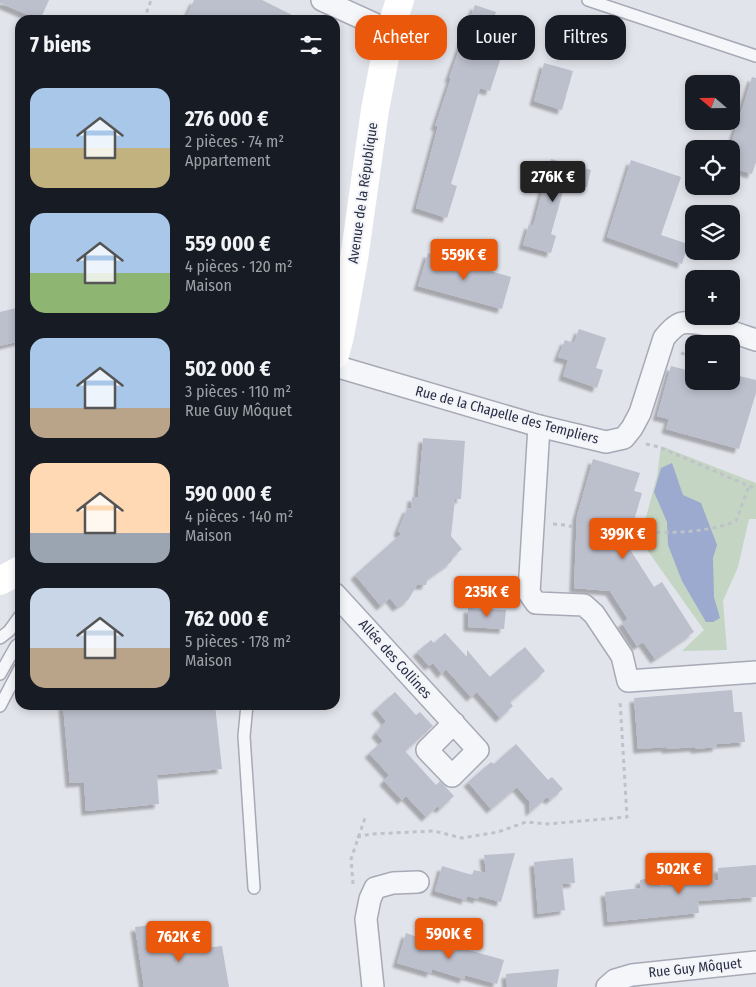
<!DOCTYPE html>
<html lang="fr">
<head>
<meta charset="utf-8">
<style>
  :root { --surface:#171b24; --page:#242831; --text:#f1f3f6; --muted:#9ea1a6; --accent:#ea580c }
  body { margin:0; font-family:"Fira Sans Condensed",sans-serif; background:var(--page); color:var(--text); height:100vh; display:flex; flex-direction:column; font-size:19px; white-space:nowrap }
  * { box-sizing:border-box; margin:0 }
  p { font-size:16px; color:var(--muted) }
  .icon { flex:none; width:28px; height:28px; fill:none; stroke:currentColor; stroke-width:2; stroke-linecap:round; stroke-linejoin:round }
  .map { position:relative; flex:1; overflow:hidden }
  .side { position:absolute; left:15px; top:15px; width:325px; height:695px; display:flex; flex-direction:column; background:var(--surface); border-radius:15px; box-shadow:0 2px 8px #0003 }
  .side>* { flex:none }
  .banner { position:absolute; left:355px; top:15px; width:325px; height:45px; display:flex; gap:10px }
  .needle { width:32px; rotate:290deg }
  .fabs { position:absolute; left:685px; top:75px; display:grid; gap:10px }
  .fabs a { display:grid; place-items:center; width:55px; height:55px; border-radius:10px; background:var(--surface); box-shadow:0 2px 8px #0003; font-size:25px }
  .price { position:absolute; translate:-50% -42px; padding:0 11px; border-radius:5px; background:var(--accent); color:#fff; font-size:16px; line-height:32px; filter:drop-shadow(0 1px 2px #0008) }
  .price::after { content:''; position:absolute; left:50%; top:30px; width:15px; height:11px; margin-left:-8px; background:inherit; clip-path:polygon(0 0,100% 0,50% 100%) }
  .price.on { background:#222; color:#fff }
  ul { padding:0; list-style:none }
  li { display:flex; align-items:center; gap:15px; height:125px; padding:0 15px }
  li span { display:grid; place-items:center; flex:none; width:140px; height:100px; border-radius:15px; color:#555 }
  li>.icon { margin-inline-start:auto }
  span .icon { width:60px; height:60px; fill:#fffc; stroke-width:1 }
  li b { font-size:21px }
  h2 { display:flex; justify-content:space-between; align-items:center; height:60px; padding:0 15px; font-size:21px }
  .chip { padding:0 18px; border-radius:15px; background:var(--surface); box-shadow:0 2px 8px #0003; font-size:18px; line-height:45px }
  .chip.on { background:var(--accent); color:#fff }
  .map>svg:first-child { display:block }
  .green { fill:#c4d6c3 }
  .water { fill:#9baace }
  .building { fill:#bcbfcc; filter:url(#shadow) }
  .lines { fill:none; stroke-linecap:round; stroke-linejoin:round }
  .lane-casing { stroke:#a7aab6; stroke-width:14 }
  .street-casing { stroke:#a7aab6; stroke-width:24 }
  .path { stroke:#c0c2ca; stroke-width:3; stroke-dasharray:4 4; stroke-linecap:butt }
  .lane { stroke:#f5f6f9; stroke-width:11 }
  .street { stroke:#f5f6f9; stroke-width:21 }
  .secondary { stroke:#fff; stroke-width:28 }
  .labels { text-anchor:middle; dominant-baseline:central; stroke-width:4; stroke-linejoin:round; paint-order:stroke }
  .street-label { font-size:14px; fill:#292e45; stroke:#f2f4f8 }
</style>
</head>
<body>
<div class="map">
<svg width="756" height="987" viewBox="0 0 756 987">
  <defs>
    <filter id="shadow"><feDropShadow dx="-4.5" dy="4.5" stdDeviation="1" flood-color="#0004"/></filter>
  </defs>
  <rect width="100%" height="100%" fill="#e2e4eb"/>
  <polygon class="green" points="661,446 756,483 756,519 749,519 738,567 723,601 727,650 682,651 704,630 640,540 657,476"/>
  <polygon class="water" points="672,463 683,495 701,503 717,545 713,558 714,597 720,618 713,622 706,622 682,581 668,545 667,522 654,492 661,468"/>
  <g class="building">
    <polygon points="0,0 49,0 40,20 0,3"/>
    <polygon points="194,0 262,0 302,20 185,20"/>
    <polygon points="475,5 496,12 489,33 507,39 490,91 480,88 451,184 457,186 447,218 416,208 438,126 435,126 451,78 449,78"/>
    <polygon points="544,63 573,71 562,110 534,101"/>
    <polygon points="752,77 756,78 756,162 752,174 731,167 731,144"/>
    <polygon points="551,159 591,170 587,187 566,181 551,234 556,236 551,253 523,245 529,224 533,226"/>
    <polygon points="631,160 681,177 661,235 688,244 682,264 607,237"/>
    <polygon points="428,253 511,277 502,309 418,286"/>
    <polygon points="20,307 20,341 0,346 0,312"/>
    <polygon points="579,329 606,338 596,368 603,370 597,388 563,376 568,360 558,357 565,340 574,343"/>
    <polygon points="671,366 694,372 694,381 731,381 731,374 756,380 756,393 739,449 666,429 669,419 657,416"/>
    <polygon points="423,438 465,441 461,499 455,499 451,536 462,549 454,556 451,562 428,578 426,585 417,585 408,600 397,607 390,598 381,606 355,575 401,534 398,531 407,509 411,508 412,497 418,497"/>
    <polygon points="593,459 640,473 634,491 642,493 631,531 631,551 654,587 662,582 694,632 655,659 643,642 637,646 622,623 628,619 610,591 574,588 577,516"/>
    <polygon points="468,608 506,610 504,629 468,627"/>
    <polygon points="445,633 467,657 467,650 490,677 525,647 545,671 510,702 513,706 500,718 477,692 471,697 446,669 442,674 433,663 429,666 417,652 431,640 434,643"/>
    <polygon points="732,690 734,712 742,712 745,742 717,744 717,747 695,749 695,747 666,749 666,747 638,749 634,698"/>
    <polygon points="395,692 416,715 420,712 433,726 405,751 436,785 440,781 454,796 440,809 438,806 426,817 406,796 402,800 384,781 389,775 369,753 383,741 376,733 386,721 376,709"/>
    <polygon points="63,705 215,705 222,769 157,775 159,804 86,811 84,782 70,783"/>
    <polygon points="516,744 548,780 552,777 563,789 550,800 547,797 530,812 529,801 517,787 491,809 468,782 491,762 494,764"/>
    <polygon points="515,853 501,902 479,896 478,899 467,896 466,900 435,891 442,866 472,875 474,870 486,873 484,855"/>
    <polygon points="573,858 575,883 562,884 565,910 538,914 534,862"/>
    <polygon points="756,865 756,897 698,901 699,913 608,922 605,892 640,888 640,880 650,878 660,878 660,886 719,880 718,868"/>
    <polygon points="159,924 164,953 222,946 229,987 144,987 135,927"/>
    <polygon points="406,933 440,945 440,943 472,951 504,960 497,984 465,975 464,979 432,969 431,973 397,963"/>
    <polygon points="559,969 557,987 507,987 506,974"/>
  </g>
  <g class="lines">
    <g class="lane-casing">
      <g id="lane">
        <polyline points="588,0 756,56"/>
        <polyline points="0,638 9,631 20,616"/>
        <polyline points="0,674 16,646 20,643"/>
        <polyline points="247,705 244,736 254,888"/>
        <polyline points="0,706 20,668"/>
      </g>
    </g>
    <g class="street-casing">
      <g id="street">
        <polyline points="322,0 390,31"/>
        <path d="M335 366 539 426 606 442 624 438 632 428 640 413 664 338C669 332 675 325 682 323 701 320 737 334 756 340"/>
        <polyline points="539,426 529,593 536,603 584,605 594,614 622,656 628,681 756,672"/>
        <polyline points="335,594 478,750 452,776 427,750 454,723"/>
        <polyline points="373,987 366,919 370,899 375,888 393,883 418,882"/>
        <polyline points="607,987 615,980 632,975 756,962"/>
      </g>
    </g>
    <g class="path">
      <polyline points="144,20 151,0"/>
      <polyline points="681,353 694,357"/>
      <polyline points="731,368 731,371"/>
      <polyline points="646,444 659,447 756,489"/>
      <path d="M553 524C561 524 568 526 576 527 587 529 599 529 610 530 648 533 701 536 736 521L749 486"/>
      <polyline points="357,837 371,834 434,831 462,838 498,832 526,822 547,824 627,817 620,700"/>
      <polyline points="353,884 351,859 366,815"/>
    </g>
    <use href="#lane" class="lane"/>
    <use href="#street" class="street"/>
    <g class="secondary">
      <polyline points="335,355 340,336 354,259 375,110 390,31 400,0"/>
      <polyline points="0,581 20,570"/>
    </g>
  </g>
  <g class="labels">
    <g class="street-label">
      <text transform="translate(363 193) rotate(-82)">Avenue de la République</text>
      <text transform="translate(507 415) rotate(15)">Rue de la Chapelle des Templiers</text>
      <text transform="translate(395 659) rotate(48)">Allée des Collines</text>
      <text transform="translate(695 968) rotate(-6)">Rue Guy Môquet</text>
    </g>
  </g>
</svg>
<div class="fabs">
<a><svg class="needle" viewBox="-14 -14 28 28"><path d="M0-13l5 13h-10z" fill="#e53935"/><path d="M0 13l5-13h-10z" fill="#9ea1a6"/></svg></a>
<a><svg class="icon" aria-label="locate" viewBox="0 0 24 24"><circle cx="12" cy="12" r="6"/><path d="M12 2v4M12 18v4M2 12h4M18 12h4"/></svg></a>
<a><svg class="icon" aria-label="layers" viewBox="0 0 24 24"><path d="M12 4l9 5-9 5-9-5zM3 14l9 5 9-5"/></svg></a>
<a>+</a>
<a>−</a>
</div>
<b class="price on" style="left:553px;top:203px">276K €</b>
<b class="price" style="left:464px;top:281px">559K €</b>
<b class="price" style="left:623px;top:560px">399K €</b>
<b class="price" style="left:487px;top:618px">235K €</b>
<b class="price" style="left:679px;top:895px">502K €</b>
<b class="price" style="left:449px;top:960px">590K €</b>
<b class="price" style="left:179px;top:963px">762K €</b>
<div class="banner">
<a class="chip on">Acheter</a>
<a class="chip">Louer</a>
<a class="chip">Filtres</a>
</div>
<section class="side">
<h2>7 biens<svg class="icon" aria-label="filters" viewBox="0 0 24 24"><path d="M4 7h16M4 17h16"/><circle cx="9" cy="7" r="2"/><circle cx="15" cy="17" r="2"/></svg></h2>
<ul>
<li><span style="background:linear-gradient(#a9c7e8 60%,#c2b280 0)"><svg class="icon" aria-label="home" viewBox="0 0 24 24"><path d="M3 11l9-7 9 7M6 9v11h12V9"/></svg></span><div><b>276 000 €</b><p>2 pièces · 74 m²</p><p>Appartement</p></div></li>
<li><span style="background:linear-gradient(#a9c7e8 60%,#8fb573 0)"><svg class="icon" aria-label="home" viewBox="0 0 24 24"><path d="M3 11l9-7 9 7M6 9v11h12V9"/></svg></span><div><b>559 000 €</b><p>4 pièces · 120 m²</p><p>Maison</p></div></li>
<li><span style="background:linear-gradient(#a9c7e8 70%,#b9a48a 0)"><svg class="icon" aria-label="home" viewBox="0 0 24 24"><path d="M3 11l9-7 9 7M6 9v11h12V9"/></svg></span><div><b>502 000 €</b><p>3 pièces · 110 m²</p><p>Rue Guy Môquet</p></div></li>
<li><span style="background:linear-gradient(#ffd9b3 70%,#9aa5b1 0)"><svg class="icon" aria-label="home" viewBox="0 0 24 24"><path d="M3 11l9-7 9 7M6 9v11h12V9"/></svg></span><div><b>590 000 €</b><p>4 pièces · 140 m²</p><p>Maison</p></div></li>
<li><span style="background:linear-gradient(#c9d6e8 60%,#b9a48a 0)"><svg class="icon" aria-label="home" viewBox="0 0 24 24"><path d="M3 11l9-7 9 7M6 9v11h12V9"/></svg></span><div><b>762 000 €</b><p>5 pièces · 178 m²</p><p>Maison</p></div></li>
</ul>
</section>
</div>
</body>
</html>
